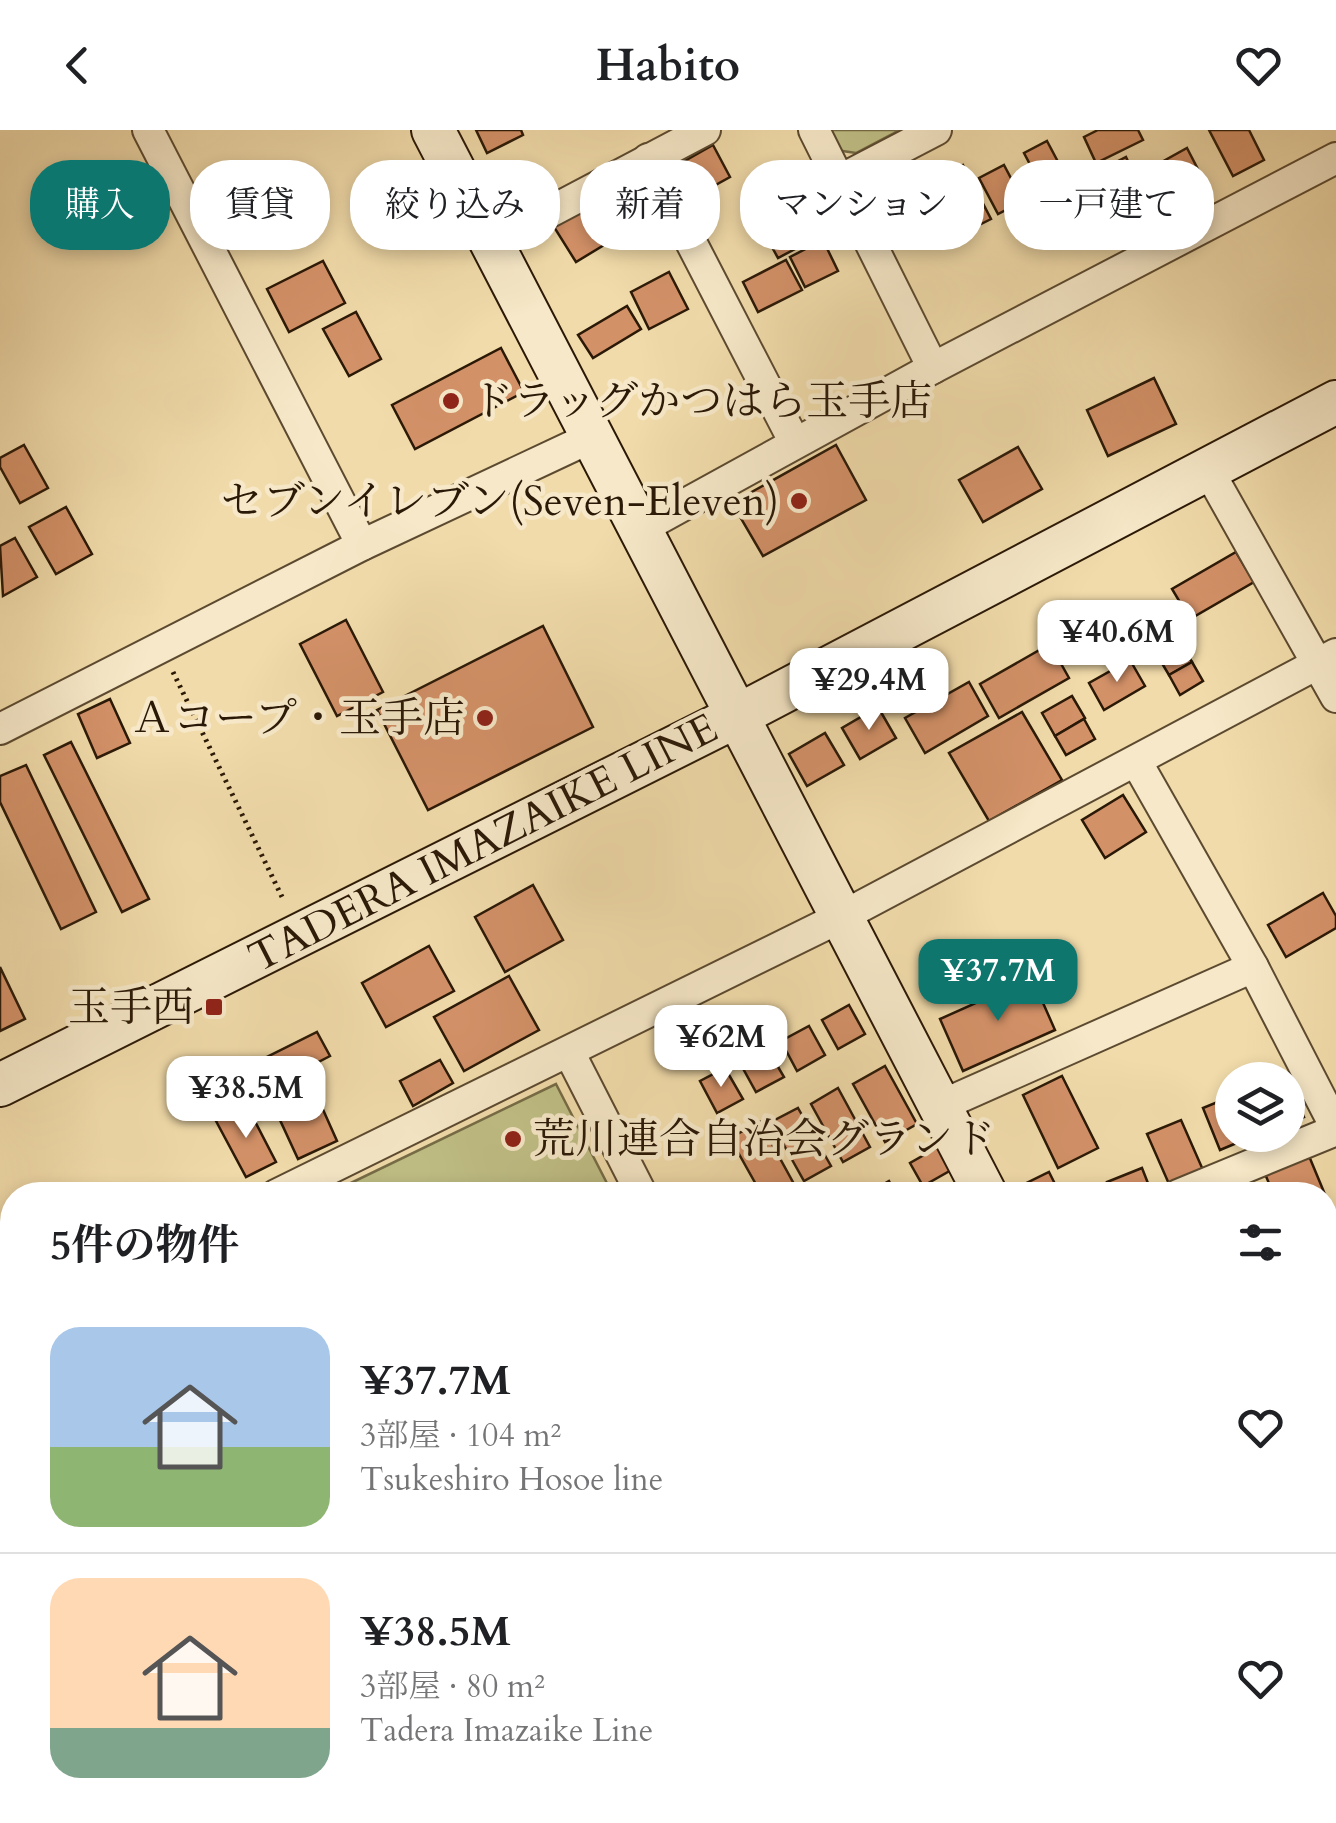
<!DOCTYPE html>
<html lang="ja">
<head>
<meta charset="utf-8">
<style>
  :root { --surface:#fff; --page:#f6f6f6; --text:#202124; --muted:#757577; --line:#e0e0e0; --accent:#0f766e }
  body { margin:0; font-family:Cardo,"Noto Serif JP",serif; background:var(--page); color:var(--text); height:100vh; display:flex; flex-direction:column; font-size:38px; white-space:nowrap }
  * { box-sizing:border-box; margin:0 }
  p { font-size:32px; color:var(--muted) }
  .icon { flex:none; width:55px; height:55px; fill:none; stroke:currentColor; stroke-width:2; stroke-linecap:round; stroke-linejoin:round }
  .map { position:relative; flex:1; overflow:hidden }
  .details { position:absolute; left:0px; top:1052px; width:1338px; height:642px; display:flex; flex-direction:column; background:var(--surface); border-radius:40px 40px 0 0; box-shadow:0 5px 15px #0003 }
  .details>* { flex:none }
  .banner { position:absolute; left:30px; top:30px; width:1278px; height:90px; display:flex; gap:20px }
  .tools { position:absolute; left:1215px; top:932px; display:grid; gap:20px }
  .tools a { display:grid; place-items:center; width:90px; height:90px; border-radius:50%; background:var(--surface); box-shadow:0 5px 15px #0003; font-size:50px }
  .price { position:absolute; translate:-50% -85px; padding:0 22px; border-radius:20px; background:#fff; color:#222; font-size:32px; line-height:65px; filter:drop-shadow(0 2px 5px #0008) }
  .price::after { content:''; position:absolute; left:50%; top:60px; width:30px; height:22px; margin-left:-15px; background:inherit; clip-path:polygon(0 0,100% 0,50% 100%) }
  .price.active { background:var(--accent); color:#fff }
  ul { padding:0; list-style:none }
  li { display:flex; align-items:center; gap:30px; height:250px; padding:0 50px }
  li+li { border-top:2px solid var(--line) }
  li span { display:grid; place-items:center; flex:none; width:280px; height:200px; border-radius:30px; color:#555 }
  li>.icon { margin-inline-start:auto }
  span .icon { width:120px; height:120px; fill:#fffc; stroke-width:1 }
  li b { font-size:42px }
  h2 { display:flex; justify-content:space-between; align-items:center; height:120px; padding:0 50px; font-size:42px }
  .pill { padding:0 35px; border-radius:40px; background:var(--surface); box-shadow:0 5px 15px #0003; font-size:35px; line-height:90px }
  .pill.active { background:var(--accent); color:#fff }
  header { display:flex; justify-content:space-between; align-items:center; height:130px; padding:0 50px; background:var(--surface); font-size:45px; font-weight:600 }
  .map>svg:first-child { display:block }
  .green { fill:#bfbe85; stroke:#756c46; stroke-width:2.5 }
  .lines { fill:none; stroke-linecap:round; stroke-linejoin:round }
  .river { stroke:#9db9b2; stroke-width:55 }
  .building { fill:#d39168; stroke:#2b1907; stroke-width:2.5 }
  .street-casing { stroke:#5c4a30; stroke-width:34 }
  .secondary-casing { stroke:#2b1907; stroke-width:46 }
  .path { stroke:#2b1907; stroke-width:5; stroke-dasharray:2.5 5; stroke-linecap:butt }
  .street { stroke:#f6e8c8; stroke-width:30 }
  .secondary { stroke:#f6e8c8; stroke-width:42 }
  .poi-dot { fill:#8f2418; stroke:#f6e8c8; stroke-width:4 }
  .labels { text-anchor:middle; dominant-baseline:central; stroke-width:9; stroke-linejoin:round; paint-order:stroke }
  .poi-label { font-size:42px; fill:#2b1907; stroke:#f6e8c8; text-anchor:end }
  .street-label { font-size:42px; fill:#2b1907; stroke:#f6e8c8 }
</style>
</head>
<body>
<header><svg class="icon" aria-label="back" viewBox="0 0 24 24"><path d="M15 5l-7 7 7 7"/></svg>Habito<svg class="icon" aria-label="heart" viewBox="0 0 24 24"><path d="M12 20l-8-8c-3-5 5-10 8-4 3-6 11-1 8 4z"/></svg></header>
<div class="map">
<svg width="1336" height="1693" viewBox="0 0 1336 1693">
  <rect width="100%" height="100%" fill="#f1dbaa"/>
  <filter id="stains"><feTurbulence type="fractalNoise" baseFrequency=".002" numOctaves="4"/><feColorMatrix values="0 0 0 0 .2 0 0 0 0 .09 0 0 0 0 .02 0 0 0 .5 -.17"/></filter>
  <radialGradient id="worn" r=".72"><stop offset=".6" stop-color="#630" stop-opacity="0"/><stop offset="1" stop-color="#630" stop-opacity=".3"/></radialGradient>
  <g class="green">
    <polygon points="826,0 900,0 856,23 836,20"/>
    <polygon points="556,954 613,1065 326,1065"/>
    <polygon points="12,1217 12,1508 0,1485 0,1223"/>
    <polygon points="108,1683 666,1683 647,1693 113,1693"/>
  </g>
  <g class="lines">
    <g class="river">
      <polyline points="1325,1405 1336,1399"/>
      <polyline points="789,1693 809,1682"/>
    </g>
  </g>
  <g class="building">
    <polygon points="476,0 521,0 523,5 487,23"/>
    <polygon points="1098,0 1138,0 1143,10 1096,33 1084,7"/>
    <polygon points="1209,0 1249,0 1264,30 1233,46"/>
    <polygon points="1047,11 1066,47 1043,59 1024,23"/>
    <polygon points="713,15 730,47 701,63 683,32"/>
    <polygon points="1187,18 1204,51 1168,70 1151,38"/>
    <polygon points="1126,27 1151,81 1120,95 1095,43"/>
    <polygon points="963,35 991,89 957,106 930,52"/>
    <polygon points="1004,35 1023,71 998,84 979,48"/>
    <polygon points="630,51 652,86 576,132 554,97"/>
    <polygon points="800,79 816,108 778,128 762,99"/>
    <polygon points="823,110 838,141 805,157 790,127"/>
    <polygon points="786,130 802,160 758,182 743,152"/>
    <polygon points="323,131 345,173 289,202 267,159"/>
    <polygon points="669,142 688,179 649,199 631,162"/>
    <polygon points="627,176 641,199 593,228 578,205"/>
    <polygon points="356,182 381,229 349,246 323,199"/>
    <polygon points="501,218 524,262 415,319 392,275"/>
    <polygon points="1154,248 1176,294 1108,326 1087,280"/>
    <polygon points="24,315 48,358 20,373 0,337 0,328"/>
    <polygon points="836,315 866,370 763,426 732,373"/>
    <polygon points="1018,317 1042,359 983,392 959,350"/>
    <polygon points="66,377 92,424 56,444 29,397"/>
    <polygon points="15,408 37,447 3,466 0,416"/>
    <polygon points="1236,422 1254,452 1190,489 1172,459"/>
    <polygon points="346,490 383,562 337,586 300,514"/>
    <polygon points="543,496 593,597 428,680 377,580"/>
    <polygon points="1180,512 1192,532 1169,545 1157,525"/>
    <polygon points="1050,514 1069,548 999,588 980,554"/>
    <polygon points="1130,530 1145,556 1104,580 1089,553"/>
    <polygon points="1192,532 1203,551 1180,565 1169,545"/>
    <polygon points="969,552 988,586 925,623 905,588"/>
    <polygon points="1072,566 1085,588 1055,606 1042,583"/>
    <polygon points="110,569 130,613 97,628 78,584"/>
    <polygon points="878,577 896,608 860,629 842,598"/>
    <polygon points="1022,582 1062,650 989,691 949,623"/>
    <polygon points="1084,589 1095,609 1066,625 1055,606"/>
    <polygon points="825,603 844,635 807,656 789,624"/>
    <polygon points="71,612 149,769 122,782 44,625"/>
    <polygon points="26,635 96,782 61,799 0,672 0,646"/>
    <polygon points="1123,665 1146,702 1105,728 1082,690"/>
    <polygon points="533,755 563,810 505,842 475,787"/>
    <polygon points="1323,763 1336,786 1336,798 1286,827 1268,795"/>
    <polygon points="429,816 454,861 386,897 362,853"/>
    <polygon points="0,837 25,889 0,901"/>
    <polygon points="509,846 539,900 464,941 434,887"/>
    <polygon points="1032,848 1055,900 963,941 940,889"/>
    <polygon points="849,875 865,904 838,919 822,890"/>
    <polygon points="809,896 825,925 797,941 781,911"/>
    <polygon points="317,902 330,926 268,958 255,933"/>
    <polygon points="767,918 784,947 756,962 740,933"/>
    <polygon points="440,930 453,953 413,976 400,951"/>
    <polygon points="885,936 917,994 885,1012 853,954"/>
    <polygon points="725,938 743,969 717,983 700,951"/>
    <polygon points="308,946 337,1011 298,1029 268,964"/>
    <polygon points="1062,946 1098,1018 1058,1038 1023,965"/>
    <polygon points="1288,950 1304,987 1288,994"/>
    <polygon points="838,958 870,1017 843,1032 811,974"/>
    <polygon points="1232,966 1232,1005 1251,1007 1220,1020 1203,978"/>
    <polygon points="246,974 276,1032 246,1047 216,991"/>
    <polygon points="798,978 831,1036 804,1051 771,992"/>
    <polygon points="1181,990 1203,1040 1169,1054 1147,1004"/>
    <polygon points="760,992 794,1054 773,1065 762,1065 730,1008"/>
    <polygon points="940,1016 953,1039 923,1056 910,1033"/>
    <polygon points="1309,1026 1331,1079 1325,1082 1325,1065 1274,1065 1265,1044"/>
    <polygon points="1142,1038 1151,1061 1112,1065 1107,1052"/>
    <polygon points="1049,1042 1058,1060 1047,1065 1012,1065 1010,1061"/>
    <polygon points="889,1051 897,1065 865,1065"/>
    <polygon points="954,1055 960,1065 937,1065"/>
    <polygon points="1328,1212 1336,1226 1336,1253 1325,1260"/>
    <polygon points="1325,1488 1336,1508 1336,1520 1325,1526"/>
    <polygon points="1336,1526 1336,1563 1327,1568 1325,1532"/>
    <polygon points="1327,1620 1336,1638 1336,1663 1325,1668"/>
    <polygon points="1116,1682 1155,1682 1161,1693 1122,1693"/>
    <polygon points="1170,1682 1209,1682 1214,1693 1175,1693"/>
    <polygon points="1263,1682 1269,1682 1274,1693 1242,1693"/>
  </g>
  <g class="lines">
    <g class="street-casing">
      <g id="street">
        <polyline points="148,0 362,415"/>
        <polyline points="814,0 933,238"/>
        <polyline points="648,29 795,313"/>
        <polyline points="840,50 936,0"/>
        <polyline points="491,113 705,0"/>
        <polyline points="1207,338 1336,567"/>
        <polyline points="640,399 933,238 1336,28"/>
        <polyline points="0,599 362,415 592,307"/>
        <polyline points="1136,631 1253,837 1336,998"/>
        <polyline points="569,922 642,1065"/>
        <polyline points="940,976 1253,837"/>
        <polyline points="276,1065 841,787 1336,524"/>
        <polyline points="1178,1065 1336,1000"/>
        <polyline points="1325,1197 1336,1189"/>
        <polyline points="0,1200 12,1194"/>
        <polyline points="914,1693 934,1682"/>
      </g>
    </g>
    <g class="secondary-casing">
      <g id="secondary">
        <polyline points="433,0 986,1065"/>
        <polyline points="0,955 737,586 1336,272"/>
        <polyline points="0,1564 12,1587"/>
        <polyline points="64,1682 69,1693"/>
        <polyline points="1308,1682 1313,1693"/>
      </g>
    </g>
    <g class="path">
      <polyline points="173,542 284,771"/>
      <polyline points="1325,1357 1336,1351"/>
      <polyline points="1325,1463 1336,1457"/>
      <polyline points="687,1693 706,1682"/>
    </g>
    <use href="#street" class="street"/>
    <use href="#secondary" class="secondary"/>
  </g>
  <g class="poi-dot">
    <circle cx="451" cy="271" r="10"/>
    <circle cx="799" cy="371" r="10"/>
    <circle cx="485" cy="588" r="10"/>
    <rect x="204" y="867" width="20" height="20" rx="5"/>
    <circle cx="513" cy="1009" r="10"/>
  </g>
  <g class="labels">
    <g class="poi-label">
      <text x="471" y="271" text-anchor="start">ドラッグかつはら玉手店</text>
      <text x="779" y="371">セブンイレブン(Seven-Eleven)</text>
      <text x="465" y="588">Ａコープ・玉手店</text>
      <text x="194" y="877">玉手西</text>
      <text x="533" y="1009" text-anchor="start">荒川連合自治会グランド</text>
    </g>
    <g class="street-label">
      <text transform="translate(483 713) rotate(-27)">TADERA IMAZAIKE LINE</text>
    </g>
  </g>
  <rect width="100%" height="100%" filter="url(#stains)"/>
  <rect width="100%" height="100%" fill="url(#worn)"/>
</svg>
<div class="tools">
<a><svg class="icon" aria-label="layers" viewBox="0 0 24 24"><path d="M12 4l9 5-9 5-9-5zM3 14l9 5 9-5"/></svg></a>
</div>
<b class="price" style="left:1117px;top:555px">¥40.6M</b>
<b class="price" style="left:869px;top:603px">¥29.4M</b>
<b class="price active" style="left:998px;top:894px">¥37.7M</b>
<b class="price" style="left:721px;top:960px">¥62M</b>
<b class="price" style="left:246px;top:1011px">¥38.5M</b>
<div class="banner">
<a class="pill active">購入</a>
<a class="pill">賃貸</a>
<a class="pill">絞り込み</a>
<a class="pill">新着</a>
<a class="pill">マンション</a>
<a class="pill">一戸建て</a>
</div>
<section class="details">
<h2>5件の物件<svg class="icon" aria-label="filters" viewBox="0 0 24 24"><path d="M4 7h16M4 17h16"/><circle cx="9" cy="7" r="2"/><circle cx="15" cy="17" r="2"/></svg></h2>
<ul>
<li><span style="background:linear-gradient(#a9c7e8 60%,#8fb573 0)"><svg class="icon" aria-label="home" viewBox="0 0 24 24"><path d="M3 11l9-7 9 7M6 9v11h12V9"/></svg></span><div><b>¥37.7M</b><p>3部屋 · 104 m²</p><p>Tsukeshiro Hosoe line</p></div><svg class="icon" aria-label="heart" viewBox="0 0 24 24"><path d="M12 20l-8-8c-3-5 5-10 8-4 3-6 11-1 8 4z"/></svg></li>
<li><span style="background:linear-gradient(#ffd9b3 75%,#7fa58c 0)"><svg class="icon" aria-label="home" viewBox="0 0 24 24"><path d="M3 11l9-7 9 7M6 9v11h12V9"/></svg></span><div><b>¥38.5M</b><p>3部屋 · 80 m²</p><p>Tadera Imazaike Line</p></div><svg class="icon" aria-label="heart" viewBox="0 0 24 24"><path d="M12 20l-8-8c-3-5 5-10 8-4 3-6 11-1 8 4z"/></svg></li>
</ul>
</section>
</div>
</body>
</html>
